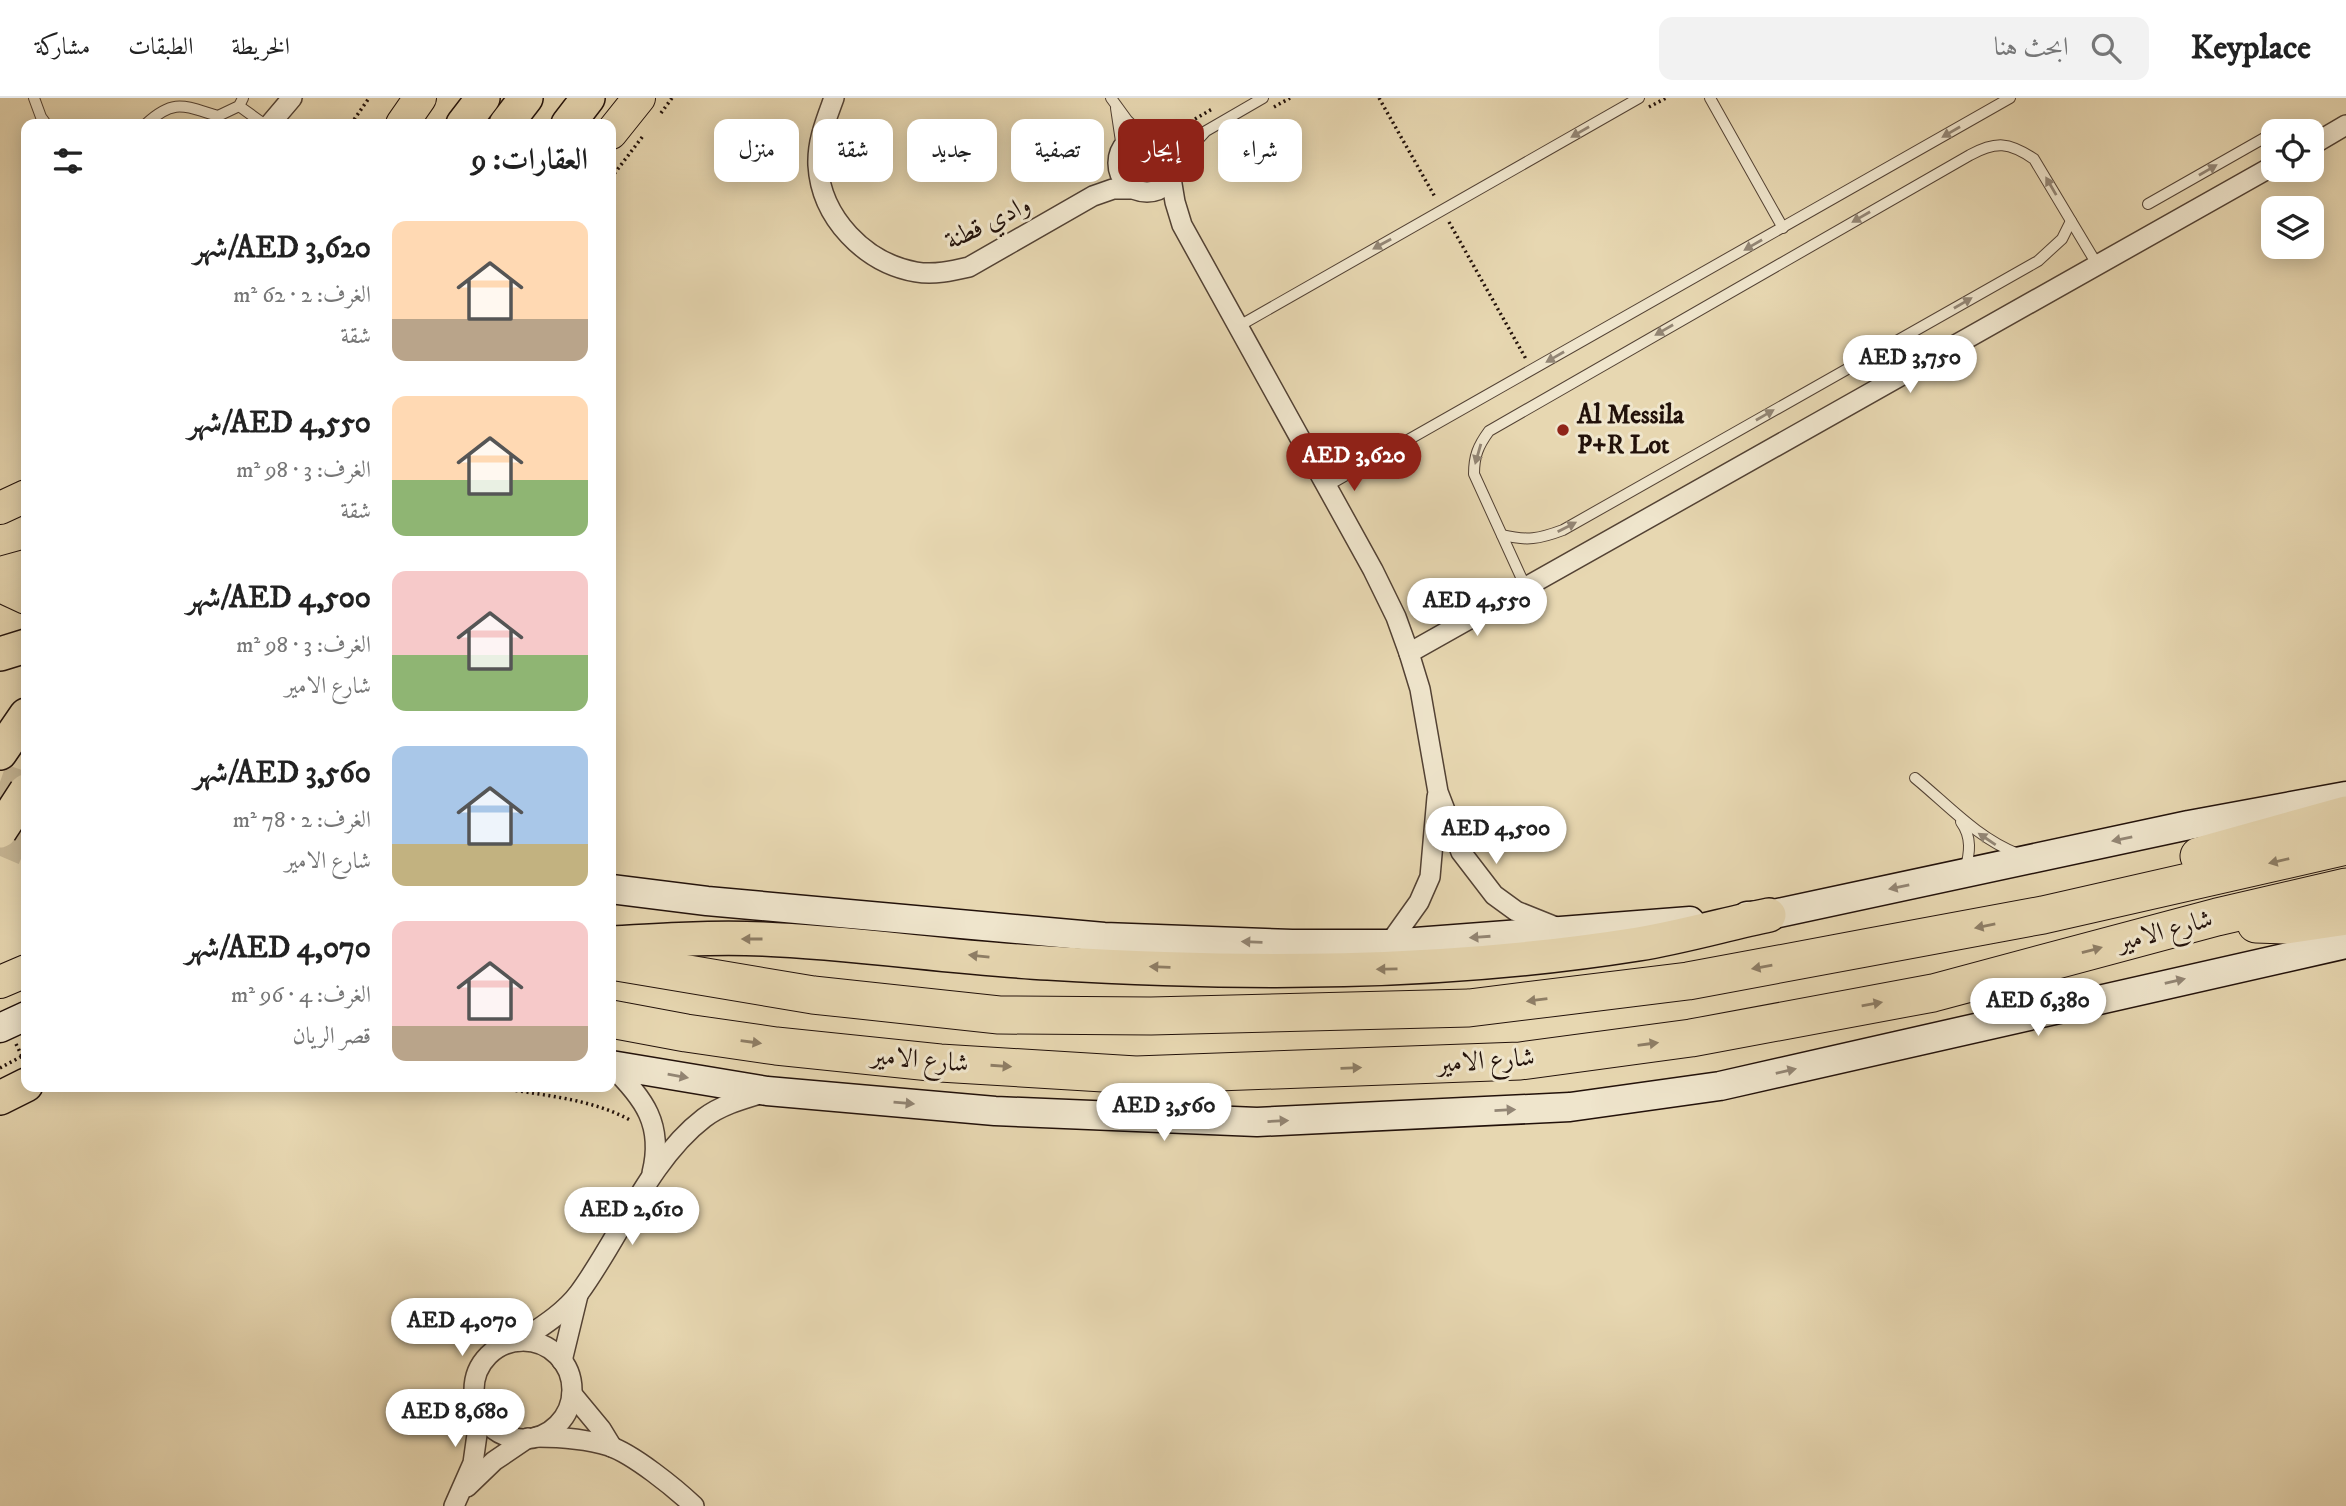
<!DOCTYPE html>
<html lang="ar">
<head>
<meta charset="utf-8">
<style>
  :root { --surface:#fff; --page:#f2f2f2; --text:#222; --muted:#767676; --line:#e0e0e0; --accent:#8f2418 }
  body { margin:0; font-family:"IM FELL DW Pica",Amiri,serif; background:var(--page); color:var(--text); direction:rtl; height:100vh; display:flex; flex-direction:column; font-size:26px; white-space:nowrap }
  * { box-sizing:border-box; margin:0 }
  p { font-size:23px; color:var(--muted) }
  .icon { flex:none; width:38px; height:38px; fill:none; stroke:currentColor; stroke-width:2; stroke-linecap:round; stroke-linejoin:round }
  .map { position:relative; flex:1; overflow:hidden; direction:ltr }
  .panel { position:absolute; left:21px; top:21px; width:595px; height:973px; display:flex; flex-direction:column; background:var(--surface); border-radius:14px; box-shadow:0 4px 18px #0003; direction:rtl }
  .panel>* { flex:none }
  .banner { position:absolute; left:637px; top:21px; width:665px; height:63px; direction:rtl; display:flex; gap:14px }
  .tools { position:absolute; left:2261px; top:21px; display:grid; gap:14px }
  .tools a { display:grid; place-items:center; width:63px; height:63px; border-radius:14px; background:var(--surface); box-shadow:0 4px 18px #0003; font-size:35px }
  .price { position:absolute; translate:-50% -60px; padding:0 16px; border-radius:24px; background:#fff; color:#222; font-size:23px; line-height:46px; filter:drop-shadow(0 2px 4px #0008) }
  .price::after { content:''; position:absolute; left:50%; top:42px; width:21px; height:16px; margin-left:-10px; background:inherit; clip-path:polygon(0 0,100% 0,50% 100%) }
  .price.on { background:var(--accent); color:#fff }
  ul { padding:0; list-style:none }
  li { display:flex; align-items:center; gap:21px; height:175px; padding:0 28px }
  li span { display:grid; place-items:center; flex:none; width:196px; height:140px; border-radius:14px; color:#555 }
  li>.icon { margin-inline-start:auto }
  span .icon { width:84px; height:84px; fill:#fffc; stroke-width:1 }
  li b { font-size:30px }
  h2 { display:flex; justify-content:space-between; align-items:center; height:84px; padding:0 28px; font-size:30px }
  .chip { padding:0 24px; border-radius:14px; background:var(--surface); box-shadow:0 4px 18px #0003; font-size:24px; line-height:63px }
  .chip.on { background:var(--accent); color:#fff }
  header { display:flex; align-items:center; gap:42px; box-sizing:border-box; height:98px; padding:0 35px; background:var(--surface); border-bottom:2px solid var(--line) }
  header strong { font-size:33px }
  nav { display:flex; gap:38px; margin-inline-start:auto; font-size:24px }
  .search { width:490px; height:63px; background:var(--page); display:flex; align-items:center; gap:18px; box-sizing:border-box; padding:0 24px; border-radius:14px; color:var(--muted); font-size:26px }
  .map>svg:first-child { display:block }
  .lines { fill:none; stroke-linecap:round; stroke-linejoin:round }
  .motorway-tunnel { stroke:#c9b998; stroke-width:37; stroke-dasharray:37 18; stroke-linecap:butt }
  .service-casing { stroke:#534234; stroke-width:12 }
  .minor-casing { stroke:#534234; stroke-width:22 }
  .secondary-casing { stroke:#22110a; stroke-width:31 }
  .primary-casing { stroke:#22110a; stroke-width:34 }
  .trunk-casing { stroke:#22110a; stroke-width:36 }
  .motorway-casing { stroke:#22110a; stroke-width:39 }
  .path { stroke:#22110a; stroke-width:3.5; stroke-dasharray:2 3.5; stroke-linecap:butt }
  .service { stroke:#efe5cc; stroke-width:10 }
  .minor { stroke:#efe5cc; stroke-width:19 }
  .secondary { stroke:#efe5cc; stroke-width:28 }
  .primary { stroke:#e7d7b1; stroke-width:32 }
  .trunk { stroke:#e7d7b1; stroke-width:33 }
  .motorway { stroke:#e7d7b1; stroke-width:37 }
  .trunk-bridge-casing { stroke:#22110a; stroke-width:36; stroke-linecap:butt }
  .trunk-bridge { stroke:#e7d7b1; stroke-width:33 }
  .oneway { fill:#938675 }
  .oneway2 { fill:#8e7e66 }
  .poi-dot { fill:#8f2418; stroke:#efe5cc; stroke-width:2.5 }
  .labels { text-anchor:middle; dominant-baseline:central; stroke-width:6; stroke-linejoin:round; paint-order:stroke }
  .street-label { font-size:26px; fill:#22110a; stroke:#efe5cc }
  .poi-label { font-size:26px; font-weight:bold; fill:#22110a; stroke:#efe5cc; text-anchor:start }
</style>
</head>
<body>
<header>
<strong>Keyplace</strong>
<div class="search"><svg class="icon" aria-label="search" viewBox="0 0 24 24"><circle cx="10" cy="10" r="6"/><path d="M15 15l6 6"/></svg>ابحث هنا</div>
<nav><a>الخريطة</a><a>الطبقات</a><a>مشاركة</a></nav>
</header>
<div class="map">
<svg width="2346" height="1408" viewBox="0 0 2346 1408">
  <rect width="100%" height="100%" fill="#e7d7b1"/>
  <filter id="stains"><feTurbulence type="fractalNoise" baseFrequency=".00286" numOctaves="4"/><feColorMatrix values="0 0 0 0 .2 0 0 0 0 .09 0 0 0 0 .02 0 0 0 .5 -.17"/></filter>
  <radialGradient id="worn" r=".72"><stop offset=".6" stop-color="#630" stop-opacity="0"/><stop offset="1" stop-color="#630" stop-opacity=".3"/></radialGradient>
  <g class="lines">
    <g class="motorway-tunnel">
      <polyline points="0,684 26,693"/>
      <polyline points="0,738 26,749"/>
    </g>
    <g class="service-casing">
      <g id="service">
        <polyline points="34,0 41,19 46,26"/>
        <polyline points="1111,0 1127,22 1141,36"/>
        <polyline points="1710,0 1783,130"/>
        <polyline points="239,8 264,26"/>
        <polyline points="1116,10 1122,50"/>
        <path d="M146 26C174 0 184 8 218 18L239 8 243 0"/>
        <polyline points="2276,33 2286,27"/>
        <polyline points="1162,40 1178,40 1202,34"/>
        <polyline points="1175,67 1206,33 1263,0"/>
        <polyline points="2148,106 2273,35"/>
        <polyline points="1239,228 1639,0"/>
        <polyline points="1327,388 2010,0"/>
        <path d="M1502 437C1527 443 1539 441 1563 432L2038 163 2062 141 2071 123"/>
        <path d="M1526 490 1474 376C1474 358 1478 348 1489 333L1970 57C1996 43 2009 44 2034 61L2098 168"/>
        <path d="M1915 680C1948 707 1977 740 2018 756"/>
        <path d="M1961 724C1972 739 1970 755 1965 772"/>
      </g>
    </g>
    <g class="minor-casing">
      <g id="minor">
        <path d="M834 0C826 22 817 43 818 67 821 120 865 165 916 174 934 177 952 173 969 169L1093 98 1113 91H1134"/>
        <polyline points="270,26 292,0"/>
        <circle cx="1147" cy="65" r="29"/>
        <polyline points="2312,47 2346,27"/>
        <polyline points="1171,80 1175,104 1182,127 1373,472 1396,519 1409,555 1420,591 1438,694 1461,754 1494,797 1516,813 1556,829"/>
        <polyline points="1409,555 2273,68"/>
        <polyline points="1389,846 1419,804 1430,779 1437,699"/>
        <path d="M611 968C644 1000 664 1027 652 1075"/>
        <path d="M520 1243C541 1229 564 1215 579 1195 619 1141 649 1062 704 1020 721 1007 743 1001 763 995"/>
        <circle cx="523" cy="1292" r="49"/>
        <polyline points="562,1263 578,1197"/>
        <polyline points="572,1296 601,1331 612,1349"/>
        <path d="M537 1339C561 1339 586 1341 609 1348 633 1356 675 1390 694 1408"/>
        <polyline points="467,1389 494,1363 528,1340"/>
        <polyline points="454,1408 473,1365 480,1315"/>
      </g>
    </g>
    <g class="secondary-casing">
      <g id="secondary">
        <polyline points="611,791 707,803 1104,839 1292,846 1389,846 1690,823"/>
        <polyline points="1747,818 1769,817 2189,727 2346,698"/>
        <polyline points="0,930 26,918"/>
        <polyline points="611,967 767,993 995,1013 1257,1024 1570,1009 1720,988 2346,846"/>
      </g>
    </g>
    <g class="primary-casing">
      <g id="primary">
        <polyline points="402,26 420,0"/>
        <polyline points="611,35 639,0"/>
        <polyline points="0,410 26,398"/>
        <polyline points="0,475 26,468"/>
        <polyline points="0,488 26,500"/>
        <polyline points="0,884 26,873"/>
      </g>
    </g>
    <g class="trunk-casing">
      <g id="trunk">
        <polyline points="463,26 483,0"/>
        <polyline points="506,26 526,0"/>
        <polyline points="568,26 588,0"/>
        <polyline points="0,556 26,548"/>
        <polyline points="0,655 26,617"/>
        <path d="M611 845C661 842 712 839 763 841 858 845 953 860 1048 865 1245 877 1443 877 1638 846 1682 839 1726 826 1769 817"/>
        <polyline points="0,1000 26,987"/>
      </g>
    </g>
    <g class="motorway-casing">
      <g id="motorway">
        <polyline points="2199,758 2346,717"/>
        <polyline points="2256,826 2286,827 2346,818"/>
        <polyline points="611,863 813,897 999,917 1151,918 1469,910 1688,883 1865,850 2043,817 2346,748"/>
        <polyline points="611,921 686,935 776,948 940,965 1136,977 1520,963 1691,940 1933,895 2217,819 2346,789"/>
      </g>
    </g>
    <g class="path">
      <polyline points="1379,0 1435,99"/>
      <polyline points="1274,9 1290,0"/>
      <polyline points="1649,9 1666,0"/>
      <polyline points="661,15 672,0"/>
      <polyline points="1195,21 1212,11"/>
      <polyline points="351,26 369,0"/>
      <polyline points="1234,33 1232,34 1243,55"/>
      <polyline points="611,80 643,38"/>
      <polyline points="1449,124 1526,261"/>
      <polyline points="16,946 22,958"/>
      <polyline points="0,970 26,956"/>
      <path d="M494 989C539 997 590 1000 630 1022"/>
    </g>
    <use href="#service" class="service"/>
    <use href="#minor" class="minor"/>
    <use href="#secondary" class="secondary"/>
    <use href="#primary" class="primary"/>
    <use href="#trunk" class="trunk"/>
    <use href="#motorway" class="motorway"/>
    <g class="trunk-bridge-casing">
      <polyline id="trunk-bridge" points="0,733 26,693"/>
    </g>
    <use href="#trunk-bridge" class="trunk-bridge"/>
  </g>
  <defs><path id="oneway-solid" d="M-6-.8H1V-3.2L6.5 0L1 3.2V.8H-6Z" transform="scale(1.75)"/></defs>
  <g class="oneway">
    <use href="#oneway-solid" transform="translate(1580 34) rotate(150)"/>
    <use href="#oneway-solid" transform="translate(1951 34) rotate(150)"/>
    <use href="#oneway-solid" transform="translate(2208 72) rotate(-30)"/>
    <use href="#oneway-solid" transform="translate(2051 88) rotate(-120)"/>
    <use href="#oneway-solid" transform="translate(1861 119) rotate(150)"/>
    <use href="#oneway-solid" transform="translate(1382 146) rotate(151)"/>
    <use href="#oneway-solid" transform="translate(1753 147) rotate(150)"/>
    <use href="#oneway-solid" transform="translate(1963 205) rotate(-30)"/>
    <use href="#oneway-solid" transform="translate(1664 232) rotate(150)"/>
    <use href="#oneway-solid" transform="translate(1555 259) rotate(150)"/>
    <use href="#oneway-solid" transform="translate(1765 317) rotate(-30)"/>
    <use href="#oneway-solid" transform="translate(1478 356) rotate(106)"/>
    <use href="#oneway-solid" transform="translate(1567 429) rotate(-27)"/>
    <use href="#oneway-solid" transform="translate(1987 741) rotate(-146)"/>
    <use href="#oneway-solid" transform="translate(2122 741) rotate(168)"/>
    <use href="#oneway-solid" transform="translate(1899 789) rotate(168)"/>
    <use href="#oneway-solid" transform="translate(1480 839) rotate(176)"/>
    <use href="#oneway-solid" transform="translate(1252 844) rotate(-178)"/>
    <use href="#oneway-solid" transform="translate(2175 883) rotate(-13)"/>
    <use href="#oneway-solid" transform="translate(1786 973) rotate(-13)"/>
    <use href="#oneway-solid" transform="translate(678 978) rotate(10)"/>
    <use href="#oneway-solid" transform="translate(904 1005) rotate(5)"/>
    <use href="#oneway-solid" transform="translate(1505 1012) rotate(-3)"/>
    <use href="#oneway-solid" transform="translate(1278 1023) rotate(-3)"/>
  </g>
  <g class="oneway2">
    <use href="#oneway-solid" transform="translate(2279 763) rotate(167)"/>
    <use href="#oneway-solid" transform="translate(1985 828) rotate(169)"/>
    <use href="#oneway-solid" transform="translate(752 841) rotate(-180)"/>
    <use href="#oneway-solid" transform="translate(2092 852) rotate(-15)"/>
    <use href="#oneway-solid" transform="translate(979 858) rotate(-174)"/>
    <use href="#oneway-solid" transform="translate(1160 869) rotate(-178)"/>
    <use href="#oneway-solid" transform="translate(1762 869) rotate(170)"/>
    <use href="#oneway-solid" transform="translate(1387 871) rotate(179)"/>
    <use href="#oneway-solid" transform="translate(1537 902) rotate(173)"/>
    <use href="#oneway-solid" transform="translate(1872 906) rotate(-10)"/>
    <use href="#oneway-solid" transform="translate(751 944) rotate(8)"/>
    <use href="#oneway-solid" transform="translate(1648 946) rotate(-8)"/>
    <use href="#oneway-solid" transform="translate(1001 968) rotate(4)"/>
    <use href="#oneway-solid" transform="translate(1351 970) rotate(-2)"/>
  </g>
  <circle class="poi-dot" cx="1563" cy="332" r="7"/>
  <g class="labels">
    <g class="street-label">
      <text transform="translate(988 125) rotate(-26)">وادي قطنة</text>
      <text transform="translate(2165 833) rotate(-15)">شارع الامير</text>
      <text transform="translate(920 962) rotate(5)">شارع الامير</text>
      <text transform="translate(1486 963) rotate(-4)">شارع الامير</text>
    </g>
    <g class="poi-label">
      <text x="1577" y="317">Al Messila<tspan x="1577" dy="30">P+R Lot</tspan></text>
    </g>
  </g>
  <rect width="100%" height="100%" filter="url(#stains)"/>
  <rect width="100%" height="100%" fill="url(#worn)"/>
</svg>
<div class="tools">
<a><svg class="icon" aria-label="locate" viewBox="0 0 24 24"><circle cx="12" cy="12" r="6"/><path d="M12 2v4M12 18v4M2 12h4M18 12h4"/></svg></a>
<a><svg class="icon" aria-label="layers" viewBox="0 0 24 24"><path d="M12 4l9 5-9 5-9-5zM3 14l9 5 9-5"/></svg></a>
</div>
<b class="price" style="left:1910px;top:297px">AED 3,750</b>
<b class="price on" style="left:1354px;top:395px">AED 3,620</b>
<b class="price" style="left:1477px;top:540px">AED 4,550</b>
<b class="price" style="left:1496px;top:768px">AED 4,500</b>
<b class="price" style="left:2038px;top:940px">AED 6,380</b>
<b class="price" style="left:1164px;top:1045px">AED 3,560</b>
<b class="price" style="left:632px;top:1149px">AED 2,610</b>
<b class="price" style="left:462px;top:1260px">AED 4,070</b>
<b class="price" style="left:455px;top:1351px">AED 8,680</b>
<div class="banner">
<a class="chip">شراء</a>
<a class="chip on">إيجار</a>
<a class="chip">تصفية</a>
<a class="chip">جديد</a>
<a class="chip">شقة</a>
<a class="chip">منزل</a>
</div>
<section class="panel">
<h2>العقارات: 9<svg class="icon" aria-label="filters" viewBox="0 0 24 24"><path d="M4 7h16M4 17h16"/><circle cx="9" cy="7" r="2"/><circle cx="15" cy="17" r="2"/></svg></h2>
<ul>
<li><span style="background:linear-gradient(#ffd9b3 70%,#b9a48a 0)"><svg class="icon" aria-label="home" viewBox="0 0 24 24"><path d="M3 11l9-7 9 7M6 9v11h12V9"/></svg></span><div><b>AED 3,620/شهر</b><p>الغرف: 2 · 62 m²</p><p>شقة</p></div></li>
<li><span style="background:linear-gradient(#ffd9b3 60%,#8fb573 0)"><svg class="icon" aria-label="home" viewBox="0 0 24 24"><path d="M3 11l9-7 9 7M6 9v11h12V9"/></svg></span><div><b>AED 4,550/شهر</b><p>الغرف: 3 · 98 m²</p><p>شقة</p></div></li>
<li><span style="background:linear-gradient(#f6c9c9 60%,#8fb573 0)"><svg class="icon" aria-label="home" viewBox="0 0 24 24"><path d="M3 11l9-7 9 7M6 9v11h12V9"/></svg></span><div><b>AED 4,500/شهر</b><p>الغرف: 3 · 98 m²</p><p>شارع الامير</p></div></li>
<li><span style="background:linear-gradient(#a9c7e8 70%,#c2b280 0)"><svg class="icon" aria-label="home" viewBox="0 0 24 24"><path d="M3 11l9-7 9 7M6 9v11h12V9"/></svg></span><div><b>AED 3,560/شهر</b><p>الغرف: 2 · 78 m²</p><p>شارع الامير</p></div></li>
<li><span style="background:linear-gradient(#f6c9c9 75%,#b9a48a 0)"><svg class="icon" aria-label="home" viewBox="0 0 24 24"><path d="M3 11l9-7 9 7M6 9v11h12V9"/></svg></span><div><b>AED 4,070/شهر</b><p>الغرف: 4 · 96 m²</p><p>قصر الريان</p></div></li>
</ul>
</section>
</div>
</body>
</html>
